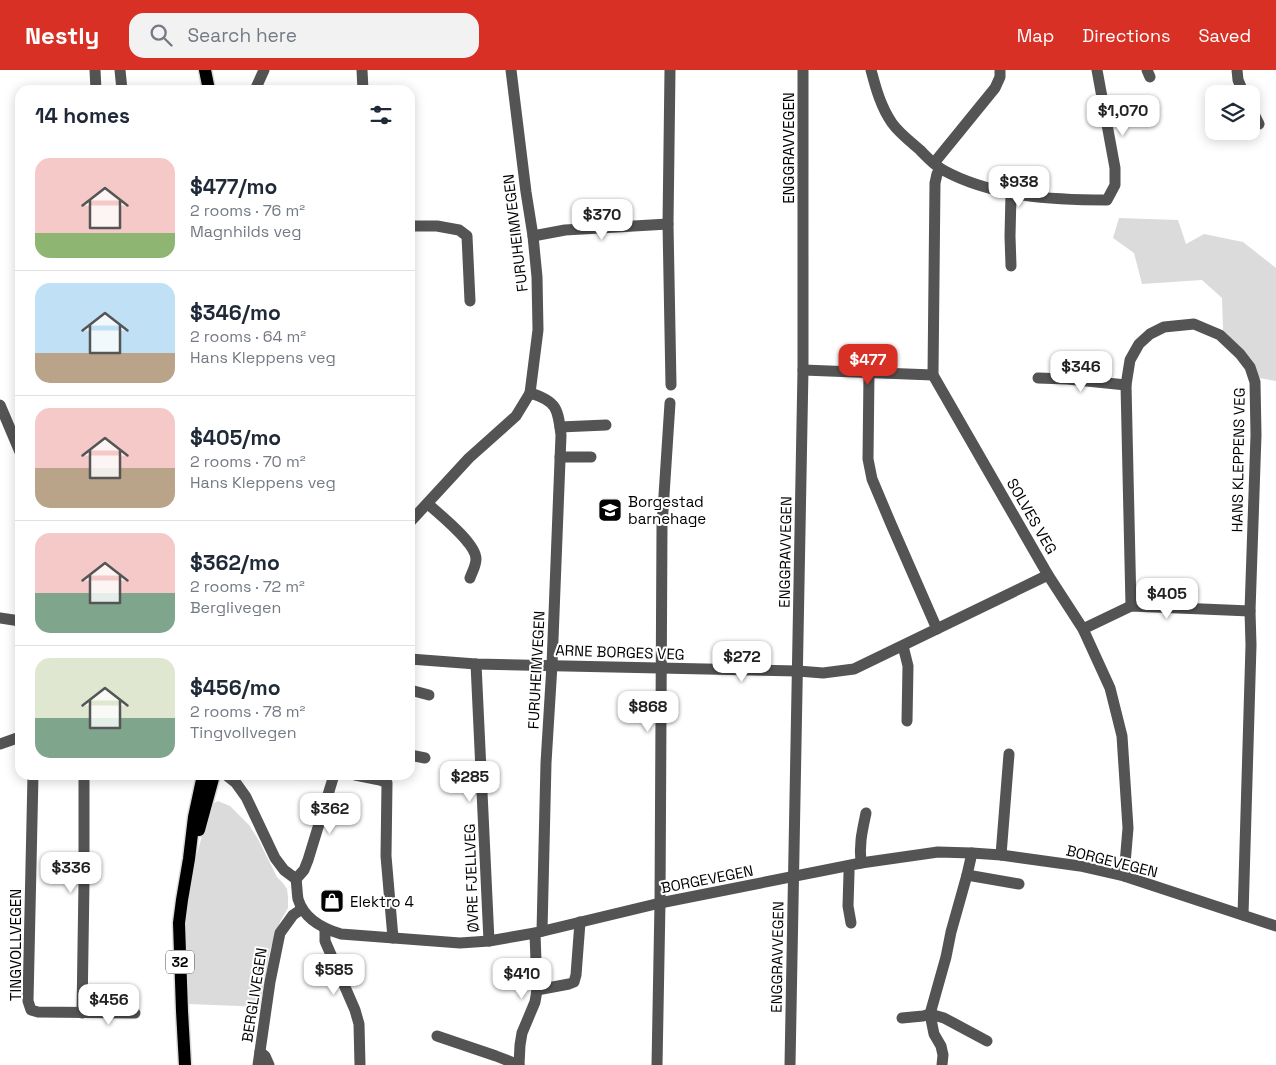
<!DOCTYPE html>
<html lang="en">
<head>
<meta charset="utf-8">
<style>
  :root { --surface:#fff; --page:#f2f2f3; --text:#1f2937; --muted:#747a83; --line:#e0e1e3; --accent:#d93025 }
  body { margin:0; font-family:"Space Grotesk",sans-serif; background:var(--page); color:var(--text); height:100vh; display:flex; flex-direction:column; font-size:19px; white-space:nowrap }
  * { box-sizing:border-box; margin:0 }
  p { font-size:16px; color:var(--muted) }
  .icon { flex:none; width:28px; height:28px; fill:none; stroke:currentColor; stroke-width:2; stroke-linecap:round; stroke-linejoin:round }
  .map { position:relative; flex:1; overflow:hidden }
  .panel { position:absolute; left:15px; top:15px; width:400px; height:695px; display:flex; flex-direction:column; background:var(--surface); border-radius:15px; box-shadow:0 2px 12px #0003 }
  .panel>* { flex:none }
  .fabs { position:absolute; left:1205px; top:15px; display:grid; gap:10px }
  .fabs a { display:grid; place-items:center; width:55px; height:55px; border-radius:10px; background:var(--surface); box-shadow:0 2px 12px #0003; font-size:25px }
  .price { position:absolute; translate:-50% -42px; padding:0 11px; border-radius:10px; background:#fff; color:#222; font-size:16px; line-height:32px; filter:drop-shadow(0 1px 2px #0008) }
  .price::after { content:''; position:absolute; left:50%; top:30px; width:15px; height:11px; margin-left:-8px; background:inherit; clip-path:polygon(0 0,100% 0,50% 100%) }
  .price.on { background:var(--accent); color:#fff }
  ul { padding:0; list-style:none }
  li { display:flex; align-items:center; gap:15px; height:125px; padding:0 20px }
  li+li { border-top:1px solid var(--line) }
  li span { display:grid; place-items:center; flex:none; width:140px; height:100px; border-radius:15px; color:#555 }
  li>.icon { margin-inline-start:auto }
  span .icon { width:60px; height:60px; fill:#fffc; stroke-width:1 }
  li b { font-size:21px }
  h2 { display:flex; justify-content:space-between; align-items:center; height:60px; padding:0 20px; font-size:21px }
  header { display:flex; align-items:center; gap:30px; box-sizing:border-box; height:70px; padding:0 25px; background:var(--accent); color:#fff }
  header strong { font-size:24px }
  nav { display:flex; gap:28px; margin-inline-start:auto; font-size:18px }
  .search { width:350px; height:45px; background:var(--page); display:flex; align-items:center; gap:12px; box-sizing:border-box; padding:0 18px; border-radius:15px; color:var(--muted); font-size:19px }
  .map>svg:first-child { display:block }
  .green { fill:#dbdbdb }
  .lines { fill:none; stroke-linecap:round; stroke-linejoin:round }
  .major-casing { stroke:#dbdbdb; stroke-width:15 }
  .minor { stroke:#545454; stroke-width:11 }
  .major { stroke:#000; stroke-width:12 }
  .labels { text-anchor:middle; dominant-baseline:central; stroke-width:4; stroke-linejoin:round; paint-order:stroke }
  .shield { fill:#fff; stroke:#4c4c4c; stroke-width:1 }
  .shield-label { font-size:14px; font-weight:bold; fill:#000 }
  .street-label { font-size:15px; fill:#000; stroke:#fff }
  .poi-label { font-size:15px; fill:#000; stroke:#fff; text-anchor:start }
</style>
</head>
<body>
<header>
<strong>Nestly</strong>
<div class="search"><svg class="icon" aria-label="search" viewBox="0 0 24 24"><circle cx="10" cy="10" r="6"/><path d="M15 15l6 6"/></svg>Search here</div>
<nav><a>Map</a><a>Directions</a><a>Saved</a></nav>
</header>
<div class="map">
<svg width="1276" height="995" viewBox="0 0 1276 995">
  <rect width="100%" height="100%" fill="#fff"/>
  <g class="green">
    <polygon points="1119,148 1178,150 1186,174 1204,164 1243,172 1276,198 1276,311 1253,307 1244,281 1223,260 1222,228 1202,210 1142,214 1134,183 1113,168"/>
    <path d="M218 731 230 736 249 755 258 769 277 807 283 813 287 819 288 827V838L280 852 270 880 260 938 240 936 188 934C186 906 185 878 186 850 188 810 200 771 212 734Z"/>
  </g>
  <g class="lines">
    <g class="major-casing">
      <g id="major">
        <polyline points="205,0 209,20"/>
        <polyline points="199,760 214,705"/>
        <polyline points="185,995 182,941 179,853 182,830 189,789 194,747 203,705"/>
      </g>
    </g>
    <g class="minor">
      <polyline points="95,0 96,20"/>
      <polyline points="120,0 122,20"/>
      <polyline points="362,0 363,20"/>
      <polyline points="511,0 526,122 533,166 537,207 538,260 530,323"/>
      <polyline points="670,0 668,154 671,315"/>
      <path d="M871 0C876 19 881 37 892 53 899 63 911 72 920 80 927 87 934 95 943 100 992 127 1053 130 1107 130L1115 115V98L1097 0"/>
      <polyline points="1147,0 1150,7"/>
      <polyline points="1237,0 1238,10 1244,24"/>
      <polyline points="255,20 264,0"/>
      <polyline points="1251,38 1259,54"/>
      <polyline points="934,93 995,18 1000,7 1000,0"/>
      <polyline points="941,99 937,104 935,113 933,305 1048,505 1083,559 1110,618 1122,666 1128,758 1124,806"/>
      <polyline points="1011,124 1010,166 1011,196"/>
      <polyline points="410,156 437,156 459,160 467,166 470,231"/>
      <polyline points="533,166 565,160 668,154"/>
      <polyline points="803,300 933,305"/>
      <polyline points="869,303 868,389 872,409 891,454 937,559"/>
      <polyline points="1038,308 1067,309 1126,315"/>
      <polyline points="0,335 20,382"/>
      <polyline points="560,357 606,355"/>
      <polyline points="560,387 591,387"/>
      <path d="M428 434C440 445 476 473 476 489 476 496 472 502 470 508"/>
      <path d="M410 452 469 388 516 346 530 323C557 331 558 339 561 365L552 595 546 693 542 861"/>
      <polyline points="1131,536 1126,315 1130,290 1139,274 1150,264 1164,257 1194,254 1220,265 1240,284 1250,297 1255,312 1256,365 1250,541 1251,575 1243,845"/>
      <polyline points="0,548 20,551"/>
      <polyline points="1083,559 1131,536 1250,541"/>
      <polyline points="903,576 908,596 907,651"/>
      <polyline points="410,589 476,594 798,601 823,603 854,599 1048,505"/>
      <polyline points="476,594 489,871"/>
      <polyline points="410,620 429,625"/>
      <polyline points="0,674 20,667"/>
      <polyline points="410,685 425,688"/>
      <polyline points="33,705 28,931 31,940 38,942 135,943"/>
      <path d="M226 705 236 713 246 727 275 788 284 800 296 809C297 816 297 823 298 829 304 849 324 859 341 864L460 873 489 871 535 863 660 833 861 793 938 782 972 783 1001 785 1080 796 1124 806 1276 856"/>
      <polyline points="355,705 380,710 387,713 386,786 393,868"/>
      <polyline points="1001,785 1009,684"/>
      <path d="M861 793C859 774 862 762 866 743"/>
      <polyline points="849,796 849,803 848,836 851,853"/>
      <polyline points="967,805 1019,814"/>
      <polyline points="296,809 304,800 308,790 334,705"/>
      <polyline points="325,859 325,871 355,940 359,954 360,995"/>
      <polyline points="537,920 569,914 574,912 576,905 580,852"/>
      <polyline points="82,943 84,812 84,705"/>
      <polyline points="902,948 923,946 930,944 944,948 987,971"/>
      <polyline points="437,966 496,986 519,995"/>
      <polyline points="260,982 265,986 269,995"/>
      <polyline points="258,995 270,912 280,863 293,845 302,839"/>
      <polyline points="519,995 520,975 522,963 535,932 537,920 535,863"/>
      <polyline points="657,995 660,833 662,456 670,333"/>
      <polyline points="790,995 803,300 803,0"/>
      <polyline points="942,995 943,985 941,976 934,964 930,944 946,887 951,862 967,805 972,783"/>
    </g>
    <use href="#major" class="major"/>
  </g>
  <defs>
    <g id="school-square" transform="scale(1.25)"><rect x="-9" y="-9" width="18" height="18" rx="4" fill="#000" stroke="#fff"/><path d="M0-5L7-2L0 1L-7-2ZM-4 1L0 2.5L4 1V4Q0 6-4 4Z" fill="#fff"/></g>
    <g id="shop-square" transform="scale(1.25)"><rect x="-9" y="-9" width="18" height="18" rx="4" fill="#000" stroke="#fff"/><path d="M-5-2.5h2.3a2.7 3.5 0 0 1 5.4 0H5L5.5 6h-11ZM-1.5-2.5h3a1.5 2.3 0 0 0-3 0Z" fill="#fff"/></g>
  </defs>
  <g fill-rule="evenodd">
    <use href="#school-square" x="610" y="440"/>
    <use href="#shop-square" x="332" y="831"/>
  </g>
  <g class="labels">
    <rect class="shield" x="166" y="880.5" width="28" height="23" rx="4"/>
    <g class="shield-label">
      <text x="180" y="892">32</text>
    </g>
    <g class="street-label">
      <text transform="translate(788 78) rotate(-90)">ENGGRAVVEGEN</text>
      <text transform="translate(515 163) rotate(-97)">FURUHEIMVEGEN</text>
      <text transform="translate(1238 390) rotate(-89)">HANS KLEPPENS VEG</text>
      <text transform="translate(1032 446) rotate(60)">SOLVES VEG</text>
      <text transform="translate(785 482) rotate(-89)">ENGGRAVVEGEN</text>
      <text transform="translate(620 582) rotate(2)">ARNE BORGES VEG</text>
      <text transform="translate(536 600) rotate(-87)">FURUHEIMVEGEN</text>
      <text transform="translate(1112 791) rotate(14)">BORGEVEGEN</text>
      <text transform="translate(471 808) rotate(-92)">ØVRE FJELLVEG</text>
      <text transform="translate(707 809) rotate(-11)">BORGEVEGEN</text>
      <text transform="translate(15 875) rotate(-90)">TINGVOLLVEGEN</text>
      <text transform="translate(777 887) rotate(-89)">ENGGRAVVEGEN</text>
      <text transform="translate(254 925) rotate(-81)">BERGLIVEGEN</text>
    </g>
    <g class="poi-label">
      <text x="628" y="431">Borgestad<tspan x="628" dy="17">barnehage</tspan></text>
      <text x="350" y="831">Elektro 4</text>
    </g>
  </g>
</svg>
<div class="fabs">
<a><svg class="icon" aria-label="layers" viewBox="0 0 24 24"><path d="M12 4l9 5-9 5-9-5zM3 14l9 5 9-5"/></svg></a>
</div>
<b class="price" style="left:1123px;top:67px">$1,070</b>
<b class="price" style="left:1019px;top:138px">$938</b>
<b class="price" style="left:602px;top:171px">$370</b>
<b class="price on" style="left:868px;top:316px">$477</b>
<b class="price" style="left:1081px;top:323px">$346</b>
<b class="price" style="left:1167px;top:550px">$405</b>
<b class="price" style="left:742px;top:613px">$272</b>
<b class="price" style="left:648px;top:663px">$868</b>
<b class="price" style="left:470px;top:733px">$285</b>
<b class="price" style="left:330px;top:765px">$362</b>
<b class="price" style="left:71px;top:824px">$336</b>
<b class="price" style="left:334px;top:926px">$585</b>
<b class="price" style="left:522px;top:930px">$410</b>
<b class="price" style="left:109px;top:956px">$456</b>
<section class="panel">
<h2>14 homes<svg class="icon" aria-label="filters" viewBox="0 0 24 24"><path d="M4 7h16M4 17h16"/><circle cx="9" cy="7" r="2"/><circle cx="15" cy="17" r="2"/></svg></h2>
<ul>
<li><span style="background:linear-gradient(#f6c9c9 75%,#8fb573 0)"><svg class="icon" aria-label="home" viewBox="0 0 24 24"><path d="M3 11l9-7 9 7M6 9v11h12V9"/></svg></span><div><b>$477/mo</b><p>2 rooms · 76 m²</p><p>Magnhilds veg</p></div></li>
<li><span style="background:linear-gradient(#bfe0f5 70%,#b9a48a 0)"><svg class="icon" aria-label="home" viewBox="0 0 24 24"><path d="M3 11l9-7 9 7M6 9v11h12V9"/></svg></span><div><b>$346/mo</b><p>2 rooms · 64 m²</p><p>Hans Kleppens veg</p></div></li>
<li><span style="background:linear-gradient(#f6c9c9 60%,#b9a48a 0)"><svg class="icon" aria-label="home" viewBox="0 0 24 24"><path d="M3 11l9-7 9 7M6 9v11h12V9"/></svg></span><div><b>$405/mo</b><p>2 rooms · 70 m²</p><p>Hans Kleppens veg</p></div></li>
<li><span style="background:linear-gradient(#f6c9c9 60%,#7fa58c 0)"><svg class="icon" aria-label="home" viewBox="0 0 24 24"><path d="M3 11l9-7 9 7M6 9v11h12V9"/></svg></span><div><b>$362/mo</b><p>2 rooms · 72 m²</p><p>Berglivegen</p></div></li>
<li><span style="background:linear-gradient(#dfe7d0 60%,#7fa58c 0)"><svg class="icon" aria-label="home" viewBox="0 0 24 24"><path d="M3 11l9-7 9 7M6 9v11h12V9"/></svg></span><div><b>$456/mo</b><p>2 rooms · 78 m²</p><p>Tingvollvegen</p></div></li>
</ul>
</section>
</div>
</body>
</html>
